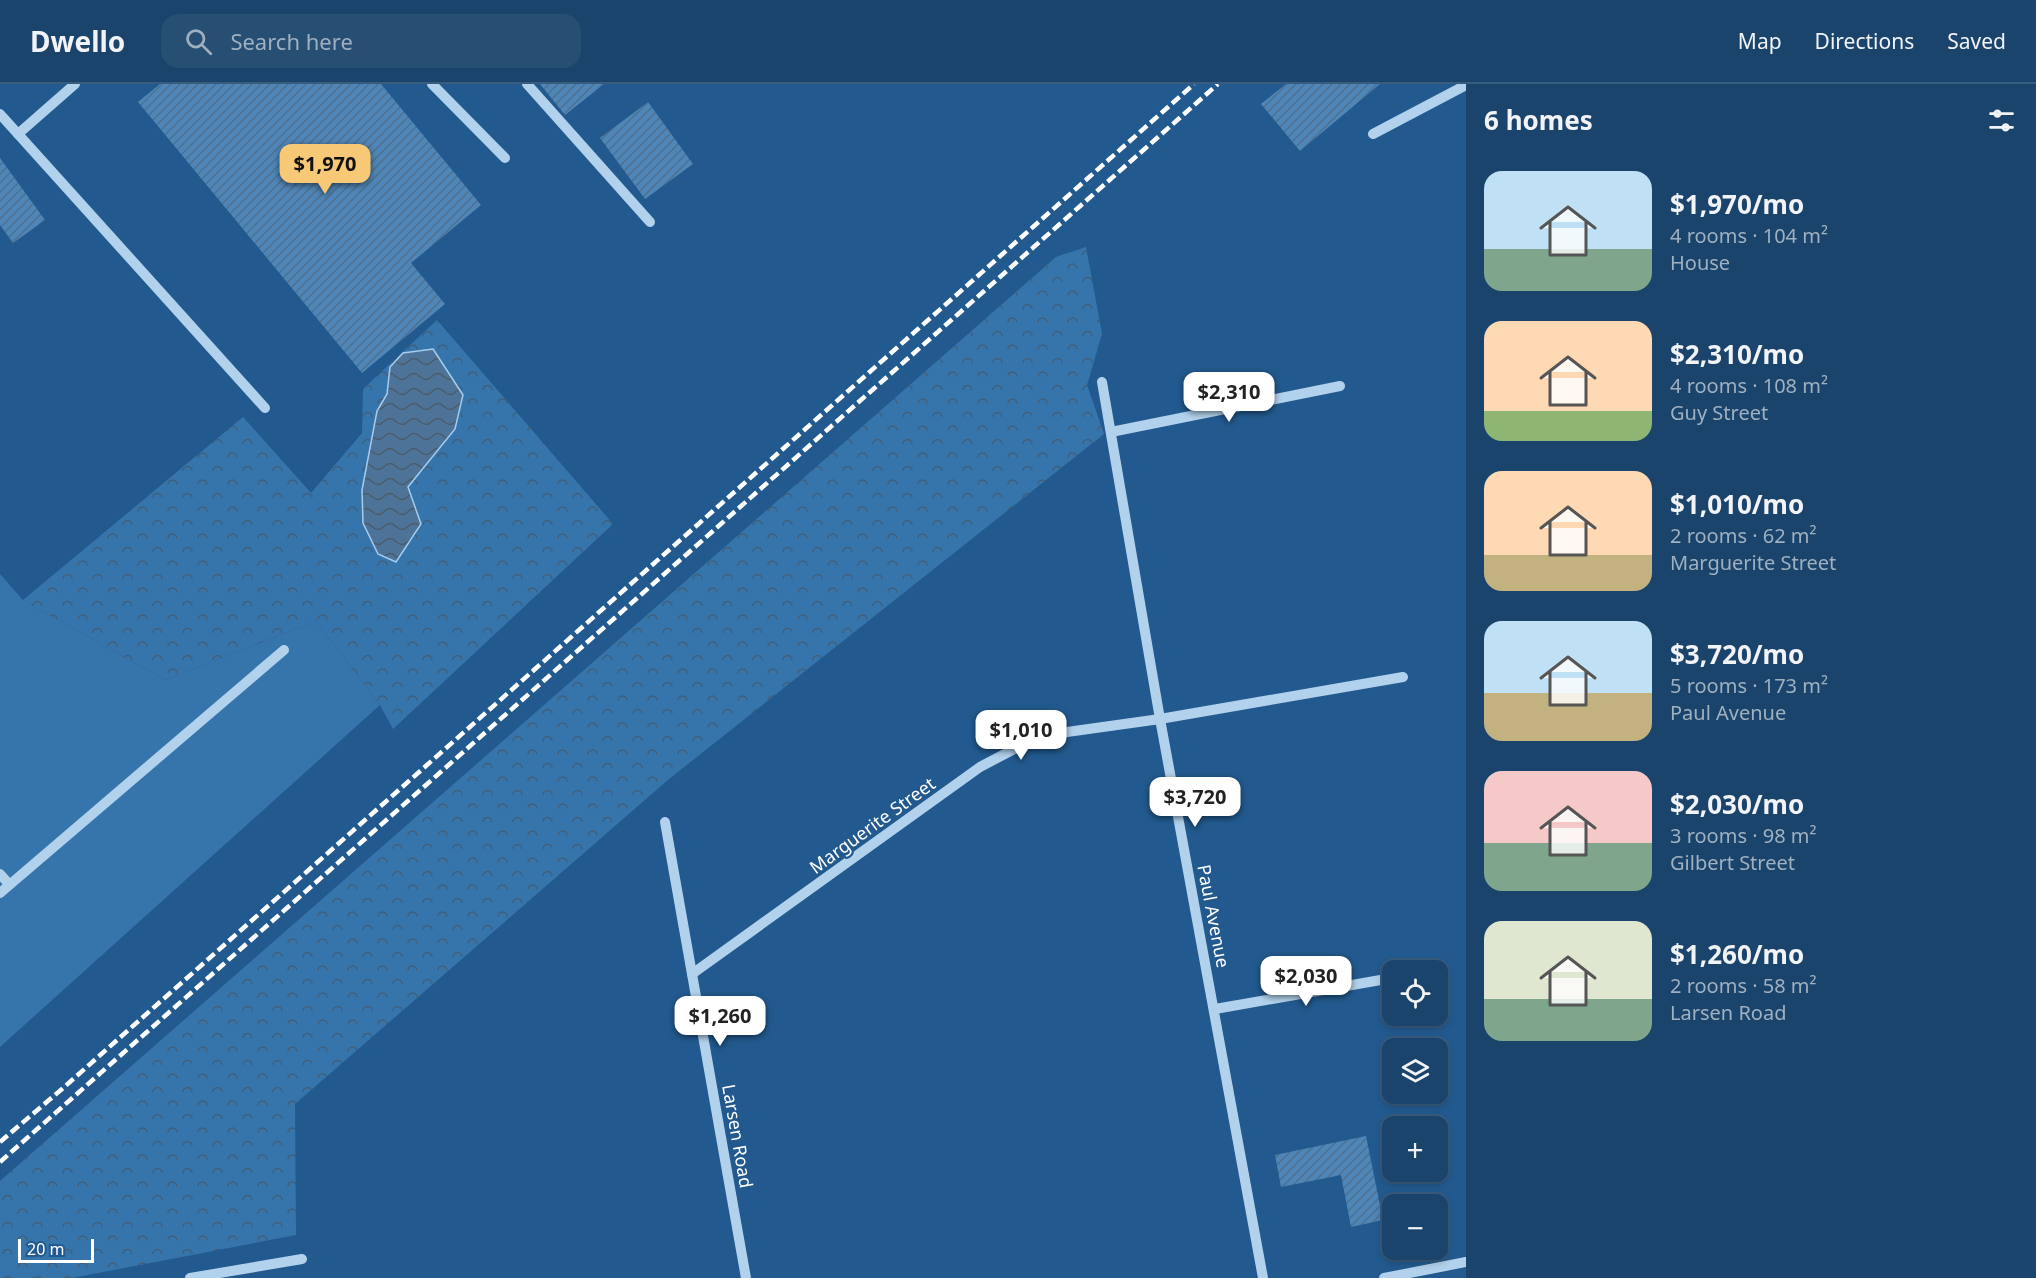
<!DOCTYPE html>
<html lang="en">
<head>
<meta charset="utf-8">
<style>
  :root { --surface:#1a446b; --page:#274e73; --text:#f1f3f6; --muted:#9fb0c1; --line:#385c7e; --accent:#f7c875 }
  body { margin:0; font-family:"Noto Sans",sans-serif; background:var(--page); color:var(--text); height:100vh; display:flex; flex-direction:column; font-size:22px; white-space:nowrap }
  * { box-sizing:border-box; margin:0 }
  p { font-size:20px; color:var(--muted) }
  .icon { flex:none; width:33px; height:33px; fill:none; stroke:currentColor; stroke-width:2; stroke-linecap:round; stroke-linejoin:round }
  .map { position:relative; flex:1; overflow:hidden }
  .side { display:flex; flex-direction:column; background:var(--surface); width:570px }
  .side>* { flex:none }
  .fabs { position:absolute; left:1382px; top:876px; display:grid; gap:12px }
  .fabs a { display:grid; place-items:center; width:66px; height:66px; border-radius:12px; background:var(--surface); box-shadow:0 3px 9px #0003,0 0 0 2px var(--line); font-size:30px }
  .scale { position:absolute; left:18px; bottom:15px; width:76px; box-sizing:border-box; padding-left:6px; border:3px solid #fff; border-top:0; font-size:16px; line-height:21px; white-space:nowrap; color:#fff; -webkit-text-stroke:4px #225a8f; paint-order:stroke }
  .price { position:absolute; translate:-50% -51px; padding:0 14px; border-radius:12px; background:#fff; color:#222; font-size:20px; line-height:39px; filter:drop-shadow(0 2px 3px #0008) }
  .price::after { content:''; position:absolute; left:50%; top:36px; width:18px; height:14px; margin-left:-9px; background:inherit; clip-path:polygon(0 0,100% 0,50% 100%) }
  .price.selected { background:var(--accent); color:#111 }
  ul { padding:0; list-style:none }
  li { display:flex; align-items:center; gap:18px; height:150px; padding:0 18px }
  li span { display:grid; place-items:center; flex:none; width:168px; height:120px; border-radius:18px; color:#555 }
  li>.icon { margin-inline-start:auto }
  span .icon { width:72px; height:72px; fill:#fffc; stroke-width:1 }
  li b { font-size:26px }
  h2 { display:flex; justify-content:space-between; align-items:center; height:72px; padding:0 18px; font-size:26px }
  header { display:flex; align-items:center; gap:36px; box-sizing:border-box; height:84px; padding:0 30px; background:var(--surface); border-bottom:2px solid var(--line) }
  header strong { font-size:28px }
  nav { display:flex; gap:33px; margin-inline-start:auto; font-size:21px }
  .search { width:420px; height:54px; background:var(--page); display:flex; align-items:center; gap:15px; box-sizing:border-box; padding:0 21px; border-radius:18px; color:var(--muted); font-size:22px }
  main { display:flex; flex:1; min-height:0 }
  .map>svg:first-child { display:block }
  .green { fill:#3674ac }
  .forest { fill:url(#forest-crowns) }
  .water { fill:url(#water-waves); stroke:#a6cced; stroke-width:1.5 }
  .building { fill:url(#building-hatch) }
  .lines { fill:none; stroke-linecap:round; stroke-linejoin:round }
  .minor { stroke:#b2d1ec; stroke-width:10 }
  .rail { stroke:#fff; stroke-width:4.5; stroke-dasharray:10 4.5; stroke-linecap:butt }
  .labels { text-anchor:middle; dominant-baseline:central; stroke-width:4.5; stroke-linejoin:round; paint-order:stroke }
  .street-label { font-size:18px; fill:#fff; stroke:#225a8f }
</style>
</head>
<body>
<header>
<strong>Dwello</strong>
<div class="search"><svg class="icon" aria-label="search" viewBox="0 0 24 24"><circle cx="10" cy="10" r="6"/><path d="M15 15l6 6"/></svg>Search here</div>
<nav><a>Map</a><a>Directions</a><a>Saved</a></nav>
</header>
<main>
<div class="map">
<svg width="1466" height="1194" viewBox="0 0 1466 1194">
  <defs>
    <pattern id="forest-crowns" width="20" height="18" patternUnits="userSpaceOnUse" patternTransform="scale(1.5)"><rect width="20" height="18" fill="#3674ac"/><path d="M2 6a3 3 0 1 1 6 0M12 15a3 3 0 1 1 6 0" fill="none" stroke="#425e77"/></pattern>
    <pattern id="water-waves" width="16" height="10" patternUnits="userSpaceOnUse" patternTransform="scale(1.5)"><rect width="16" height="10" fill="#4d7399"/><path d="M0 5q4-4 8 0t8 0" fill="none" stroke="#4c5c6b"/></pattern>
    <pattern id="building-hatch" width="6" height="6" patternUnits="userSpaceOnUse" patternTransform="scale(1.5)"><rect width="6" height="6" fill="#4f86b8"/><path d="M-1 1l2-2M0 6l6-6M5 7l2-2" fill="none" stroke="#4e6f8d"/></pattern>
  </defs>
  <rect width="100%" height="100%" fill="#225a8f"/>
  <polygon class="green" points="0,490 23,516 165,596 316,537 380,621 0,963"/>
  <g class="forest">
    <polygon points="1086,163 1102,250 1087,301 1104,350 669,695 295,1020 296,1151 72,1194 0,1194 0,1097 1056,173"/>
    <polygon points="437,236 613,440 393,645 380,621 316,537 165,596 23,516 243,333 311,409 362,349 363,305"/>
  </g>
  <polygon class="water" points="433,265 463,311 455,345 408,403 421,440 396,478 378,470 363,439 362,406 377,327 387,310 390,283 403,269"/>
  <g class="building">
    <polygon points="160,0 381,0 481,121 411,179 445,220 362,289 138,18"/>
    <polygon points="540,0 604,0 565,31"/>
    <polygon points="1286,0 1380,0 1300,67 1261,20"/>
    <polygon points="648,18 693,80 645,115 600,54"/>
    <polygon points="0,74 45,136 13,159 0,141"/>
    <polygon points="1366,1052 1383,1136 1351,1143 1341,1091 1281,1103 1275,1071"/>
  </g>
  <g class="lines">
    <g class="minor">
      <polyline points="432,0 505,74"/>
      <polyline points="527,0 650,138"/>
      <polyline points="0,30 265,324"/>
      <polyline points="18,50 75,0"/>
      <polyline points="1373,50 1466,1"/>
      <polyline points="1102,298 1160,635 1263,1194"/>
      <polyline points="1111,348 1340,302"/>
      <polyline points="665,738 746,1194"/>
      <polyline points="0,790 9,800"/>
      <polyline points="0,809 284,566"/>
      <polyline points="1433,886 1444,885"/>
      <polyline points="692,890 980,683 1020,662 1060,649 1160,635 1403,593"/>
      <polyline points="1215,925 1392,894"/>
      <polyline points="190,1194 302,1175"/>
      <polyline points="1384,1194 1466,1178"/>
    </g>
    <g class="rail">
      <polyline points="0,1058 62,1005 1194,0"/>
      <polyline points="0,1078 1218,0"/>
    </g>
  </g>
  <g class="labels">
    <g class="street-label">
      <text transform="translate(872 741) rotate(-36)">Marguerite Street</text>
      <text transform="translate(1214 832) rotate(79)">Paul Avenue</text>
      <text transform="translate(738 1052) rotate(80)">Larsen Road</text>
    </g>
  </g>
</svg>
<div class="fabs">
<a><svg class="icon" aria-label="locate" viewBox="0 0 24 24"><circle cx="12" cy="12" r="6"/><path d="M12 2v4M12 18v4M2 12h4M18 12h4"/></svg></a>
<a><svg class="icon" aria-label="layers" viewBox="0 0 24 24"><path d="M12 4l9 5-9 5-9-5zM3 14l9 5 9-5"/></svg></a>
<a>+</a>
<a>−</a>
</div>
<div class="scale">20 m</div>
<b class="price selected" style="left:325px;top:111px">$1,970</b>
<b class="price" style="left:1229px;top:339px">$2,310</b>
<b class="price" style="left:1021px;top:677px">$1,010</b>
<b class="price" style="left:1195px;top:744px">$3,720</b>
<b class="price" style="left:1306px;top:923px">$2,030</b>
<b class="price" style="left:720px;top:963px">$1,260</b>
</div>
<section class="side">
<h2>6 homes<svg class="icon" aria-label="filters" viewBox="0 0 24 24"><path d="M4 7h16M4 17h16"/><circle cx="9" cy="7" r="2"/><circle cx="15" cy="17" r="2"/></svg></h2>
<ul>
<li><span style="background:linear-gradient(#bfe0f5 65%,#7fa58c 0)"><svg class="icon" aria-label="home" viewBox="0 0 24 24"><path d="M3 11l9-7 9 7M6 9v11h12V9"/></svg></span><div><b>$1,970/mo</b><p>4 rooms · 104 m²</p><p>House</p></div></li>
<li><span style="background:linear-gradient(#ffd9b3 75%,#8fb573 0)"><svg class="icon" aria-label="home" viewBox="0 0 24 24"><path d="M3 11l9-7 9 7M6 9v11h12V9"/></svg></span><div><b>$2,310/mo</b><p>4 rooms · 108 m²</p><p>Guy Street</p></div></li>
<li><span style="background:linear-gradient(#ffd9b3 70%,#c2b280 0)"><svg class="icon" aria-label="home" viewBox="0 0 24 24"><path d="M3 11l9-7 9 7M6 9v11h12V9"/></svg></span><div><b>$1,010/mo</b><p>2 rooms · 62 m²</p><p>Marguerite Street</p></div></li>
<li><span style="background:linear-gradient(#bfe0f5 60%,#c2b280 0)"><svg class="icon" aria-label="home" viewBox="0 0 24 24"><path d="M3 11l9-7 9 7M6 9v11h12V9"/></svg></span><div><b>$3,720/mo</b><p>5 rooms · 173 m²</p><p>Paul Avenue</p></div></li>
<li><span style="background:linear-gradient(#f6c9c9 60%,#7fa58c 0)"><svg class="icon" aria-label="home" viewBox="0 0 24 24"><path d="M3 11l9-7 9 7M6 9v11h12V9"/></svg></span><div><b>$2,030/mo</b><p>3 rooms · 98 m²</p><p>Gilbert Street</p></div></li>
<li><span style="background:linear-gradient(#dfe7d0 65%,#7fa58c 0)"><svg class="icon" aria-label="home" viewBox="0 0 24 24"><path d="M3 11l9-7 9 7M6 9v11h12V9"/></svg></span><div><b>$1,260/mo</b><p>2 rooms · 58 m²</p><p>Larsen Road</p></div></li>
</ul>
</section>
</main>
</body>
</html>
